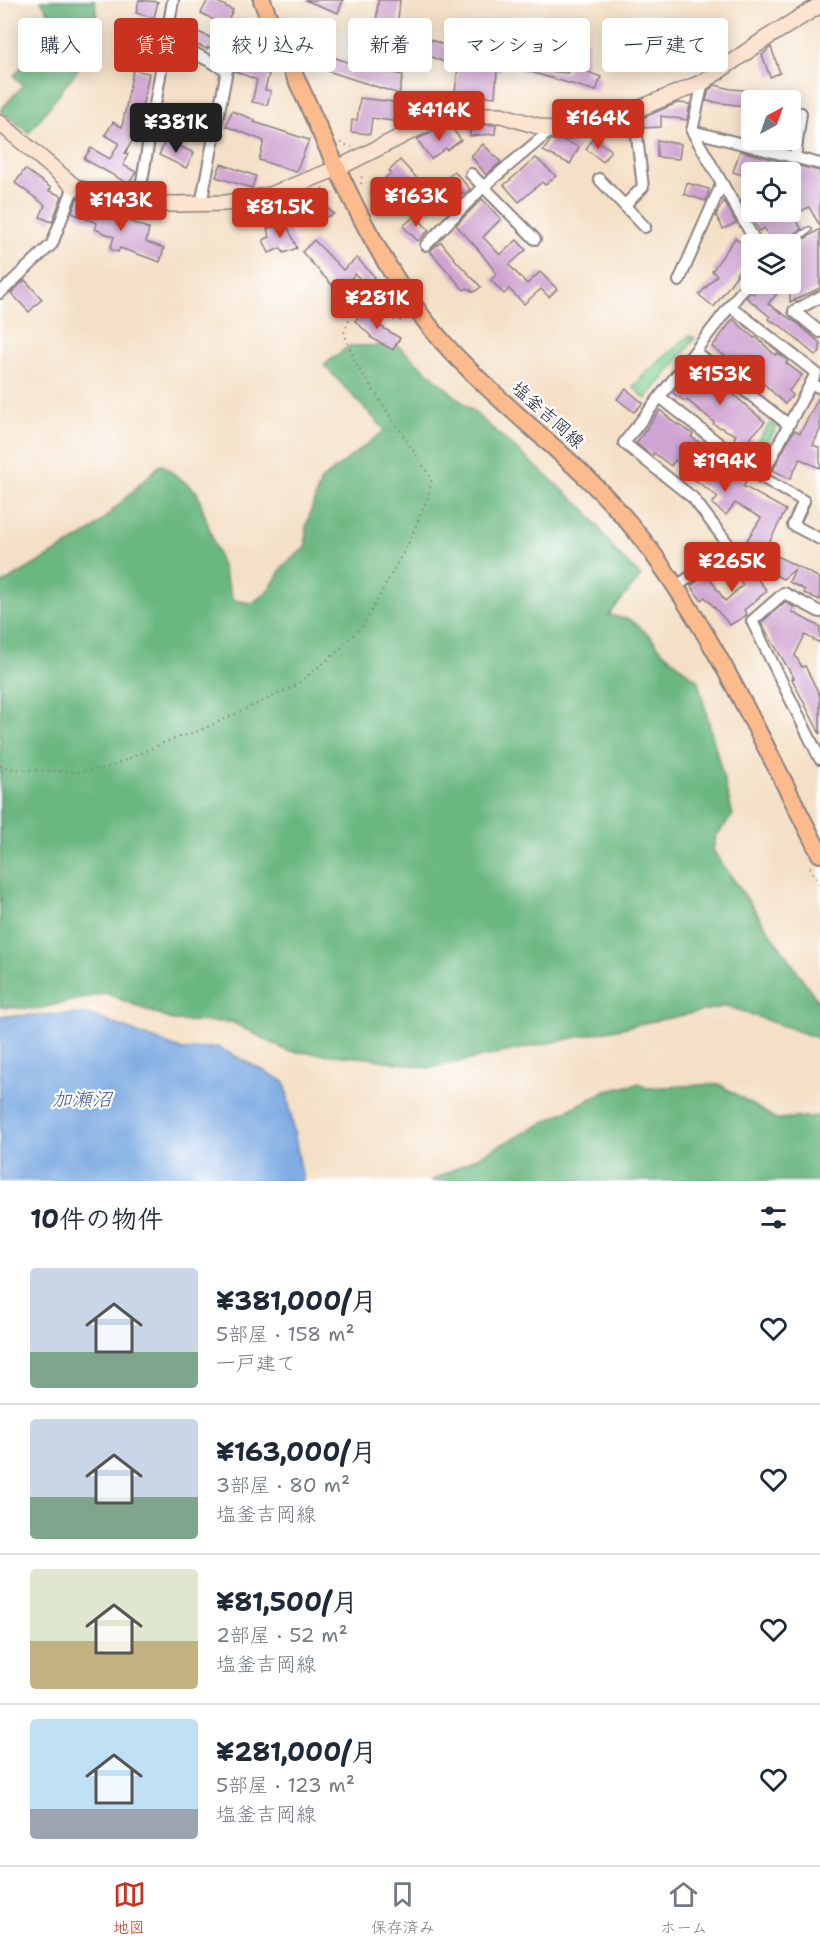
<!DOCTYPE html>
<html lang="ja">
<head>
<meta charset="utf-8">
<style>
  :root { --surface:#fff; --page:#f2f2f3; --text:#1f2937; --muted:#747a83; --line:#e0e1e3; --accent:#c8321e }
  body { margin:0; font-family:"Shantell Sans","Klee One",sans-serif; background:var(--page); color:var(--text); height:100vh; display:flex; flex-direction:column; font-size:22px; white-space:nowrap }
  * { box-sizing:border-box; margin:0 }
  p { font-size:20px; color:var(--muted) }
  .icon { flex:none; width:33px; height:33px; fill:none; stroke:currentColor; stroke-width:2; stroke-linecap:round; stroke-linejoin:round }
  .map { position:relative; height:1181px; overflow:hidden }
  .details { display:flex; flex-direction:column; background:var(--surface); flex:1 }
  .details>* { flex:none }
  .top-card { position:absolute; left:18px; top:18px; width:784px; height:54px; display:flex; gap:12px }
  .needle { width:39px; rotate:40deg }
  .buttons { position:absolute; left:741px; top:90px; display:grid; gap:12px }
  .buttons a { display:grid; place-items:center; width:60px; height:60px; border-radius:6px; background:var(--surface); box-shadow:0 3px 15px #0003; font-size:30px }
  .price { position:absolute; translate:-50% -51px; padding:0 14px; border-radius:6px; background:var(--accent); color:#fff; font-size:20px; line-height:39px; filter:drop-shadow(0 2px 3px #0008) }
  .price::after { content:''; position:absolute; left:50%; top:36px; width:18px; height:14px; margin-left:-9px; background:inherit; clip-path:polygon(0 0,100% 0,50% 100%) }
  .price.on { background:#222; color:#fff }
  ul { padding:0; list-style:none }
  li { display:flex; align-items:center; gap:18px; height:150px; padding:0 30px }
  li+li { border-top:2px solid var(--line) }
  li span { display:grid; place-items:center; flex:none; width:168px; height:120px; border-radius:6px; color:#555 }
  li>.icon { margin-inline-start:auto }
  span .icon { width:72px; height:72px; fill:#fffc; stroke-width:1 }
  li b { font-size:26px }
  h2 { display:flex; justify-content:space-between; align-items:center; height:72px; padding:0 30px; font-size:26px }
  .tag { padding:0 21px; border-radius:6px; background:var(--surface); box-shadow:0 3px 15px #0003; font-size:21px; line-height:54px }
  .tag.on { background:var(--accent); color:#fff }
  .menu { display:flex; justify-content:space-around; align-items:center; height:84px; border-top:2px solid var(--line); background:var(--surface); font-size:16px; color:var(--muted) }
  .menu a { display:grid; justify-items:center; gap:3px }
  .menu .on { color:var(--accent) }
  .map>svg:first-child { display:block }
  .green { fill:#83d697; stroke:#527c69; stroke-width:1.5 }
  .forest { fill:#6ab780; stroke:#466c5e; stroke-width:1.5 }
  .water { fill:#77a7e1; stroke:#4c648e; stroke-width:1.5 }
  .building { fill:#d0a4d2 }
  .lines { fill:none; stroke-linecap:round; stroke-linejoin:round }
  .lane-casing { stroke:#8b8180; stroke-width:8 }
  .street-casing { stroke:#8b8180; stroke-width:14 }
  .secondary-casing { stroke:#8b8180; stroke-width:18 }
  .primary-casing { stroke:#8b8180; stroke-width:20 }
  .path { stroke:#8b8180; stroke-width:2; stroke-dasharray:1.5 4.5; stroke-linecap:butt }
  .lane { stroke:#fff; stroke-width:5 }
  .street { stroke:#fff; stroke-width:10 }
  .secondary { stroke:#fde4d1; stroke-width:15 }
  .primary { stroke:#fbbb8d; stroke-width:16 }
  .labels { text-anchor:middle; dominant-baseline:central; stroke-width:4.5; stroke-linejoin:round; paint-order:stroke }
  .street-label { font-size:18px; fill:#22223b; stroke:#fff }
  .water-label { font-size:20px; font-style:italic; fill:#485e86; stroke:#fff }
</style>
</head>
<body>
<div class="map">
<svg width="820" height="1181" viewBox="0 0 820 1181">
  <rect width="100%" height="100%" fill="#fff"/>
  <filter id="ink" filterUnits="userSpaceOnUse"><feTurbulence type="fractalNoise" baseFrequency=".0167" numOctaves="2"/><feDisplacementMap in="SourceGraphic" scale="12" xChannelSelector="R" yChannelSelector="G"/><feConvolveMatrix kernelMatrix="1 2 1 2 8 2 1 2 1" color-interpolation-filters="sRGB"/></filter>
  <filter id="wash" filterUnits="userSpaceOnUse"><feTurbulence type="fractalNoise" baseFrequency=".008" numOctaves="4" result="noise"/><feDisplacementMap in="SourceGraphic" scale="24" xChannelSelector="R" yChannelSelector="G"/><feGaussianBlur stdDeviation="1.35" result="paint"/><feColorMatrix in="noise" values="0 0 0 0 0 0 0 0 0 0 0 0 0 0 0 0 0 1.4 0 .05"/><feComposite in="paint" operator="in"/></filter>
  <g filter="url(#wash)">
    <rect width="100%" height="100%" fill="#f4e0c6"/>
    <g class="green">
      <polygon points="689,336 695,338 646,399 633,387 648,371"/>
      <polygon points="773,420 776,422 776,427 759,459 755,461 746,456"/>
    </g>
    <g class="forest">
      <polygon points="41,0 95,0 99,42 29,133 0,111 23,85 14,76 56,25"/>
      <polygon points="397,345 587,511 616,552 641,576 609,615 631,620 649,635 662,651 698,681 733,815 716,836 713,850 820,1004 820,1039 727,1006 429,1068 368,1058 287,1051 232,1022 174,1021 105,993 37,1009 0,1007 0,585 90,532 161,464 197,492 233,600 252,603 266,593 274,582 282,567 306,547 306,526 321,480 385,430 324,365 349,346"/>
      <polygon points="640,1083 646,1088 719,1084 776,1119 820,1116 820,1181 431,1181 603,1092"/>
    </g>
    <polygon class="water" points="88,1014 183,1050 218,1047 285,1082 303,1181 0,1181 0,1016"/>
    <g id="blocks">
      <g class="building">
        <polygon points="139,0 158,2 154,18 136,13"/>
        <polygon points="208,0 214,0 233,10 225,26 201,13"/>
        <polygon points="305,0 343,0 338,13"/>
        <polygon points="378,0 400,0 397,29 420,38 422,36 472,57 475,29 505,33 501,71 497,71 495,97 475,95 475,92 455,92 458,68 406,46 405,47 378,36 381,30 376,28"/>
        <polygon points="639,23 652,26 648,45 666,48 664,61 615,52 617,39 635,43"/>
        <polygon points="187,27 227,45 223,54 208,47 207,49 182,38"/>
        <polygon points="573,28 583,29 581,41 588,41 585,71 601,77 596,91 520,69 524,54 550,61 547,71 568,73"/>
        <polygon points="771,47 780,73 770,77 762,55"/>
        <polygon points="314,51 354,64 353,65 403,75 399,94 309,65"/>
        <polygon points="239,55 255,61 253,69 269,74 265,90 271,91 267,105 252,102 257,80 234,71 234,67"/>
        <polygon points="133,70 149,73 137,133 125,153 128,154 123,165 136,172 129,184 84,159 91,148 110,159 119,143 105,135 113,122 122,127"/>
        <polygon points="715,85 731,89 794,94 794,100 752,100 752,107 706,101 709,90"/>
        <polygon points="360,98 402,103 399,122 372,118 370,134 351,132 352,120 357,120"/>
        <polygon points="677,103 690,104 687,120 661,116 661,127 644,128 642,118"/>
        <polygon points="232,111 255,120 254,122 309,140 296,172 259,160 264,141 226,126"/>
        <polygon points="174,115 208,125 204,138 170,128"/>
        <polygon points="470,125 496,125 495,134 470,136"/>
        <polygon points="452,128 461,140 447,150 446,148 431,159 417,139 434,132"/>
        <polygon points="593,138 611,150 603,162 586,149"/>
        <polygon points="166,140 194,153 186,168 159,155"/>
        <polygon points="551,140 563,140 579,147 570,164 543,151"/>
        <polygon points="657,140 681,144 679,159 657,157"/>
        <polygon points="483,144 501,162 486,175 471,156"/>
        <polygon points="740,151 820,171 820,226 809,207 792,216 802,229 774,244 764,228 760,231 751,218 756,212 789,212 790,214 790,172 776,172 757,168 756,171 752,170 752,216 750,217 740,200 742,199 748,177 733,172"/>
        <polygon points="536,158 556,176 545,185 542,182 519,202 504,185"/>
        <polygon points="400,160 423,185 425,183 433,192 454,171 470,189 465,194 463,192 457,198 451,193 429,212 410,190 408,190 389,209 371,190 391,173 389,171"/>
        <polygon points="221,164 256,176 252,188 216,177"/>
        <polygon points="25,169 51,188 49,191 62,196 52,222 40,217 45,205 15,183"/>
        <polygon points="687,183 709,189 706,201 684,194"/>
        <polygon points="77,198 87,202 85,207 101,213 103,210 149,229 146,242 164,248 160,262 120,248 118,252 110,249 114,237 95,229 97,223 72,213"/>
        <polygon points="482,199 501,219 483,237 500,255 517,240 526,250 509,265 527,284 540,272 557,289 549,297 541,289 524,304 509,289 504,294 491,280 497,274 478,249 456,225"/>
        <polygon points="724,201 736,223 723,229 716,215"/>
        <polygon points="323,204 334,214 301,227"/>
        <polygon points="415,216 429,230 418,241 403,226"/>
        <polygon points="280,224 282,228 287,225 297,248 284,253 281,248 269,253 263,240 270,237 267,229"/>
        <polygon points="820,229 820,288 790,302 790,248"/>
        <polygon points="735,238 752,252 752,255 736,274 737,275 714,307 699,295 717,275 712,271"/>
        <polygon points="314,240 343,270 357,258 375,277 366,285 355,274 338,292 302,252"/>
        <polygon points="441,242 458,263 481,287 474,292 467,288 464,290 430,251"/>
        <polygon points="25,280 42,299 29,312 11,293"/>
        <polygon points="762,284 775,284 781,289 768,304 797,323 820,343 820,351 816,356 781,326 768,319 770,317 746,297 750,292 753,294"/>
        <polygon points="366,309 376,318 373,322 400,338 393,350 370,337 371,336 355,321"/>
        <polygon points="733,319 754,338 756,337 775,355 778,353 788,361 786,363 802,375 789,391 793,395 785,404 763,383 761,386 728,358 712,347"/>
        <polygon points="695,365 713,383 716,379 728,388 727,389 765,422 750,438 754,442 746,450 734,438 736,435 713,424 714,422 687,400 686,402 673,393"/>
        <polygon points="626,389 643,403 634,412 617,399"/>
        <polygon points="820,395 820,430 813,445 820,448 820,468 800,459 790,479 773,470 794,430 800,433"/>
        <polygon points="660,410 677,425 678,424 693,434 691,437 714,452 731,467 722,477 740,477 746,482 743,486 786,510 765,550 820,578 820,600 804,593 805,590 789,582 795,569 783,579 763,569 769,565 742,548 761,518 735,503 726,515 712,504 718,497 691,477 675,460 671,466 654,453 652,456 636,443"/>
        <polygon points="735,555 752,578 755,576 767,591 744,610 747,615 730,625 705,597 701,600 691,586 707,574 725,601 743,585 726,562"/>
        <polygon points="785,602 794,607 792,612 820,627 820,643 805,635 795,655 802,667 805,666 820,696 820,734 792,679 794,678 761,623"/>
      </g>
    </g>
  </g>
  <g filter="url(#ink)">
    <use href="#blocks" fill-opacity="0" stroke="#8b8180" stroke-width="1.5"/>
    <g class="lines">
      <g class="lane-casing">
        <polyline id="lane" points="788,244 809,230"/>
      </g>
      <g class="street-casing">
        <g id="street">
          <polyline points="167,39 227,70 201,204"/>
          <polyline points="703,82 692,131 820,164"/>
          <polyline points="692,131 757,244"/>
          <polyline points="795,157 801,113"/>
          <polyline points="471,174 535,239"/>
          <polyline points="599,179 645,227"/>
          <polyline points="138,204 173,0"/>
          <polyline points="625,205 643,187 634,111"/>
          <polyline points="426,245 483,187 551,130"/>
          <polyline points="752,278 730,306 816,373 811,383"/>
          <polyline points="679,281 722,183"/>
          <polyline points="0,293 52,244 74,186"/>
          <polyline points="820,297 794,311 820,332"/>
          <polyline points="695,352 788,424"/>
          <polyline points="820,388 811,383 761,477 804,501 793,525 820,539"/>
          <polyline points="660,397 761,477"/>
          <polyline points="677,586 731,548 693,498 624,443 730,306"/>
          <polyline points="820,612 784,593 752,621 820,759"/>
        </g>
      </g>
      <g class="secondary-casing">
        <polyline id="secondary" points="0,123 74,186 87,192 123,203 175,204 226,203 270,195 338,168 428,123 464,115 501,115 551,130 568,131 599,125 703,82 765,39 820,5"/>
      </g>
      <g class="primary-casing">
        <path id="primary" d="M262 0C274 34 291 67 306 100 343 183 387 283 450 350 511 416 587 467 642 539 715 635 765 747 820 854"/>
      </g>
      <g class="path">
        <polyline points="340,143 352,147"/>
        <polyline points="361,184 362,172"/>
        <polyline points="322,188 333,194"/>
        <path d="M0 766 13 769 74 772 107 768 168 741 201 730 295 686 337 652 364 624 410 540 428 497 432 479 356 364 344 333 351 314 369 302C381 309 389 326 406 319"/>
        <polyline points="810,867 820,886"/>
      </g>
      <use href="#lane" class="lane"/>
      <use href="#street" class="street"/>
      <use href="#secondary" class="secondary"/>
      <use href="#primary" class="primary"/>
    </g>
  </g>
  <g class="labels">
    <g class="street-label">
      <text transform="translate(548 415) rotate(42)">塩釜吉岡線</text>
    </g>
    <g class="water-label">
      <text x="82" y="1099">加瀬沼</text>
    </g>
  </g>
</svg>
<div class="buttons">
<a><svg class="needle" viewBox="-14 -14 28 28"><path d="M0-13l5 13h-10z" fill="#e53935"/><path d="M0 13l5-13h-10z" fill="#747a83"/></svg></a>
<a><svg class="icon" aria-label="locate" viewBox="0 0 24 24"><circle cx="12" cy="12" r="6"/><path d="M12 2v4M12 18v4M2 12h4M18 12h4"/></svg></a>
<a><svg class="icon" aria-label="layers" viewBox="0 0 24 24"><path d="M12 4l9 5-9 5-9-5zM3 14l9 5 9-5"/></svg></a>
</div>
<b class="price" style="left:439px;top:142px">¥414K</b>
<b class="price" style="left:598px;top:150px">¥164K</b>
<b class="price on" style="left:176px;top:154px">¥381K</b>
<b class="price" style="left:416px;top:228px">¥163K</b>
<b class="price" style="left:121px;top:232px">¥143K</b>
<b class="price" style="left:280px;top:239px">¥81.5K</b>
<b class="price" style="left:377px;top:330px">¥281K</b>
<b class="price" style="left:720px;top:406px">¥153K</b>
<b class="price" style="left:725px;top:493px">¥194K</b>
<b class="price" style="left:732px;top:593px">¥265K</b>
<div class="top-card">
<a class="tag">購入</a>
<a class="tag on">賃貸</a>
<a class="tag">絞り込み</a>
<a class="tag">新着</a>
<a class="tag">マンション</a>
<a class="tag">一戸建て</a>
</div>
</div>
<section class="details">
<h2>10件の物件<svg class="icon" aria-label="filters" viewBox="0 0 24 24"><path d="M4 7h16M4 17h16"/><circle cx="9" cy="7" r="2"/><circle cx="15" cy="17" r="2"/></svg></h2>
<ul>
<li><span style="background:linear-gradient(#c9d6e8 70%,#7fa58c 0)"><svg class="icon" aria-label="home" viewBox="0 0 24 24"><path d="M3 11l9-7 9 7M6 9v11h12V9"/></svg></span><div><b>¥381,000/月</b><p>5部屋 · 158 m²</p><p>一戸建て</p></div><svg class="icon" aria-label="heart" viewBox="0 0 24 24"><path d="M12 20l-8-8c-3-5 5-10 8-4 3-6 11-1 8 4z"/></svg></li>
<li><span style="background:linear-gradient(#c9d6e8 65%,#7fa58c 0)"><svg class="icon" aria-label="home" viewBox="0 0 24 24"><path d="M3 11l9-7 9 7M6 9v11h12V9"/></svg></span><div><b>¥163,000/月</b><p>3部屋 · 80 m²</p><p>塩釜吉岡線</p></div><svg class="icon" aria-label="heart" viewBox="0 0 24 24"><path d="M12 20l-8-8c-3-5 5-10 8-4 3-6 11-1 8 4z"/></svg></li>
<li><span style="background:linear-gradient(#dfe7d0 60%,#c2b280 0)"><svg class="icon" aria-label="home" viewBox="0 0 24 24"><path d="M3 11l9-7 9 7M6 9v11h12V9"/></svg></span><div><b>¥81,500/月</b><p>2部屋 · 52 m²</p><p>塩釜吉岡線</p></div><svg class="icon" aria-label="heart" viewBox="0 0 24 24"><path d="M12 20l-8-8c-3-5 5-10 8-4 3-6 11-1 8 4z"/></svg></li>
<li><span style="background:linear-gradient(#bfe0f5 75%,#9aa5b1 0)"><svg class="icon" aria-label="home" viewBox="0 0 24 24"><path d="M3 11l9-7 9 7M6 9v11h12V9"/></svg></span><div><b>¥281,000/月</b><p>5部屋 · 123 m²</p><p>塩釜吉岡線</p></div><svg class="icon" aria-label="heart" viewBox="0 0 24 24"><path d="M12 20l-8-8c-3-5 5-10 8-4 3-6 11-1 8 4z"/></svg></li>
</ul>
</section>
<nav class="menu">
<a class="on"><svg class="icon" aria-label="map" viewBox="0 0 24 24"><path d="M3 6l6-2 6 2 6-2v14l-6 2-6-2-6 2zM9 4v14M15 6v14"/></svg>地図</a>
<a><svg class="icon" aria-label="saved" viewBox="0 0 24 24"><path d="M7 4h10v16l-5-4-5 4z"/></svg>保存済み</a>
<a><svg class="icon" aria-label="home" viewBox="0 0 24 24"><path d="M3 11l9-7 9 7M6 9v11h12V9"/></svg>ホーム</a>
</nav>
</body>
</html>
